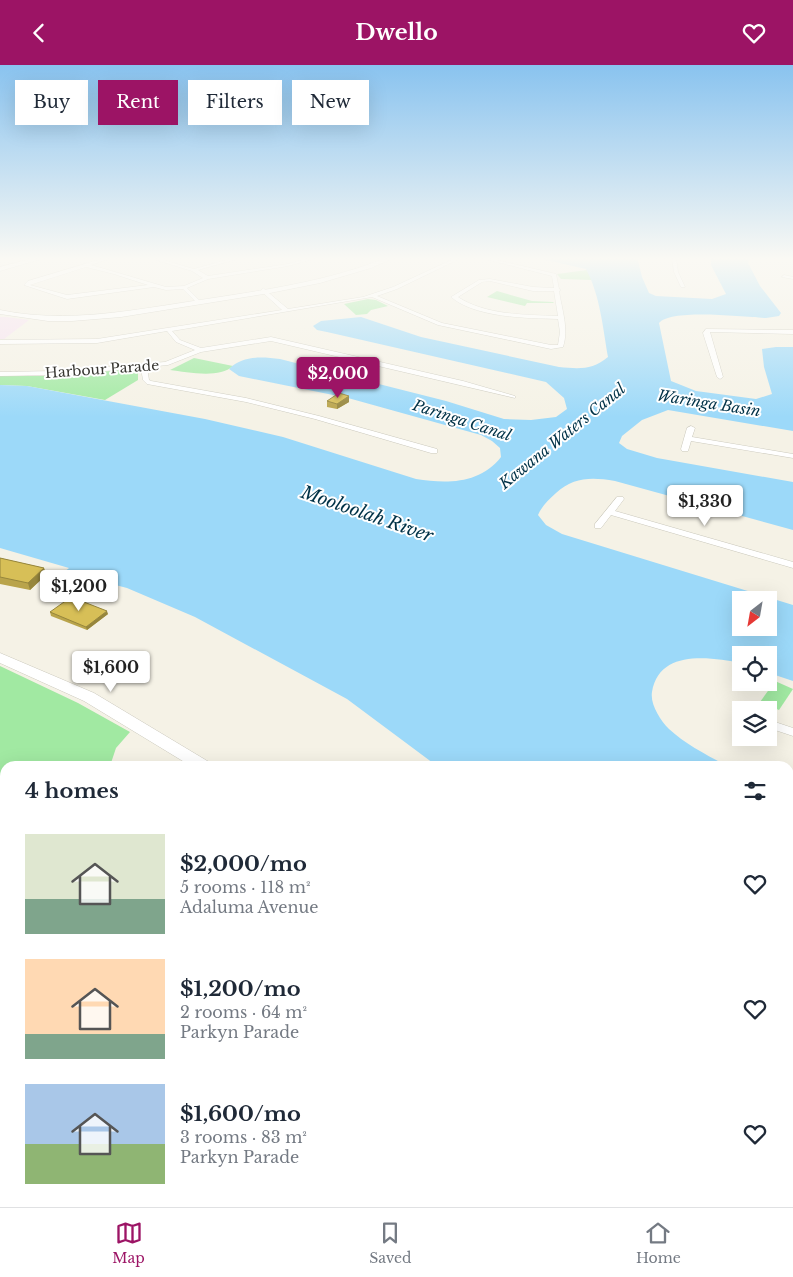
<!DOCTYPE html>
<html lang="en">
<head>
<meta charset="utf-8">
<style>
  :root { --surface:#fff; --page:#f2f2f3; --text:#1f2937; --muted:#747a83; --line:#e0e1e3; --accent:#9c1465 }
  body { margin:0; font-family:"Libre Baskerville",serif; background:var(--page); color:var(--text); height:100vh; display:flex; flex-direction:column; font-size:19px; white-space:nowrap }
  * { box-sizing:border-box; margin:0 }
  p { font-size:16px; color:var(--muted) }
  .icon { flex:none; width:28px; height:28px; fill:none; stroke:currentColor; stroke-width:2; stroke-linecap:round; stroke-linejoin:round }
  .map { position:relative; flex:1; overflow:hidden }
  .details { position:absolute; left:0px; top:696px; width:794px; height:446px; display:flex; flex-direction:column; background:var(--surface); border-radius:15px 15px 0 0; box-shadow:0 5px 20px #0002 }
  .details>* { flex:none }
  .hud { position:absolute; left:15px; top:15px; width:500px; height:45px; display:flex; gap:10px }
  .needle { width:32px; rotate:211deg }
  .fabs { position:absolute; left:732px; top:526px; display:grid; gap:10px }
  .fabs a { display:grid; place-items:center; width:45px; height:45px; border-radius:0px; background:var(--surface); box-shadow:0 5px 20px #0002; font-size:25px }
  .price { position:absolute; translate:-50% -42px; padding:0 11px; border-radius:5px; background:#fff; color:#222; font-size:16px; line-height:32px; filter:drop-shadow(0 1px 2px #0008) }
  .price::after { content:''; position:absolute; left:50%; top:30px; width:15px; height:11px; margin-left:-8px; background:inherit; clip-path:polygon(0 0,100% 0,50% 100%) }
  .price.current { background:var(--accent); color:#fff }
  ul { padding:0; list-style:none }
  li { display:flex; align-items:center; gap:15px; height:125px; padding:0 25px }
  li span { display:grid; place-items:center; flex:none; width:140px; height:100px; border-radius:0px; color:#555 }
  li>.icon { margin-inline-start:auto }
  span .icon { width:60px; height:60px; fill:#fffc; stroke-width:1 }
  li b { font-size:21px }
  h2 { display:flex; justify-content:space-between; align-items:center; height:60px; padding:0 25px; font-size:21px }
  .chip { padding:0 18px; border-radius:0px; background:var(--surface); box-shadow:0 5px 20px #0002; font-size:18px; line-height:45px }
  .chip.current { background:var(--accent); color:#fff }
  header { display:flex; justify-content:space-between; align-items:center; height:65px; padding:0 25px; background:var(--accent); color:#fff; font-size:22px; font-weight:700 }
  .menu { display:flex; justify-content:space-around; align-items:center; height:70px; border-top:1px solid var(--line); background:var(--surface); font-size:14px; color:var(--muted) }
  .menu a { display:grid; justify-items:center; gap:2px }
  .menu .current { color:var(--accent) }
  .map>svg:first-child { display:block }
  .commercial { fill:#f6e1ef }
  .green { fill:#a1e9a2 }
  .forest { fill:#77c178 }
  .sand { fill:#f2e8c3 }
  .water { fill:#9cd9f9; fill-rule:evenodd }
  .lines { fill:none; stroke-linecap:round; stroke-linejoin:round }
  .street-casing { stroke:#cbc9bd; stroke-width:1 }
  .secondary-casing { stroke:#cbc9bd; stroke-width:1 }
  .street { fill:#fff; fill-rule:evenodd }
  .secondary { fill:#fff; fill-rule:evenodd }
  .wall { fill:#b9a44b }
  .shaded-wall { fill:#96863d }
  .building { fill:#d7bf57; stroke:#96863d }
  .labels { text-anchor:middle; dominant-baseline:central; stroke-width:4; stroke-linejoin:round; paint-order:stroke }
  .far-street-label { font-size:14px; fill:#373631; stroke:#fff }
  .far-water-label { font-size:15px; font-style:italic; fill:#003247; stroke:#fff }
  .water-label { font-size:18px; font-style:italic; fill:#003247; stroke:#fff }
</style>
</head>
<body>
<header><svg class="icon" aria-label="back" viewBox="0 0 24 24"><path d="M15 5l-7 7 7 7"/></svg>Dwello<svg class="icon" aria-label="heart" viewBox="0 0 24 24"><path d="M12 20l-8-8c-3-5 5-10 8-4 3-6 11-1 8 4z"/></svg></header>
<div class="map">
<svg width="793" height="1142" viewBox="0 0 793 1142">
  <rect width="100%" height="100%" fill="#f5f2e6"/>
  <polygon class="commercial" points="0,252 6,252 29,255 4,274 0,274"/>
  <g class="green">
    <polygon points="587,205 592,215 561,214 557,209"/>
    <polygon points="497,226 532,236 553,237 554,238 527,238 525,241 487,232"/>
    <polygon points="368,234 376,235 388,241 371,245 367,249 356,250 344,239"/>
    <path d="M194 293 233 301C219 314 187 307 170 305Z"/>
    <polygon points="131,304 138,306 138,315 105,335 27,321 0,320 0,311 55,311"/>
    <polygon points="0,601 78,638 130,667 116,683 110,701 5,701 5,734 0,730"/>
    <polygon points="775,616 793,624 779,645 760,637"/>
    <polygon points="789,999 793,1003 793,1126 789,1121"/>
  </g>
  <polygon class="forest" points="268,1138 460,1138 463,1142 270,1142"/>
  <g class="sand">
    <polygon points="0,730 5,734 5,960 0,951"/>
    <polygon points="94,1138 268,1138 270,1142 96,1142"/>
  </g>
  <g class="water">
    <path d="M533 192H637L642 212 649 228 656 231 712 234 726 229 711 200V192H748L750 194 748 198 760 221 781 248 779 251 766 253C745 252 671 243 659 258L671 316 696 326 756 334 772 329 764 302 762 284 776 282H793V366L668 345 642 355 622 371 619 378 627 384 657 393 793 417V465L615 416C591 412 574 412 556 428 548 435 542 441 538 450L546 460 562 469 793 540V616L769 608V590H741V598C710 592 659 584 652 627 650 639 660 655 669 664 685 679 707 690 727 701H437L347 634 195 552 127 523 100 516 63 529 51 521 56 514 69 503 0 483V320L27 321 205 354 283 372 416 414C447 419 480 419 501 392L500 383 492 376 481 370 348 333 239 311 229 304C243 290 262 292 280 294L446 336 504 354 531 355 556 352 567 344 564 333 546 317 327 267 317 265 313 261 321 256 361 252 421 272 559 302C580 304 592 305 608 292 603 263 600 230 586 204ZM741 535H769V562H741Z"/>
    <polygon points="789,738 793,740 793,996 789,992"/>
    <polygon points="0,951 5,960 5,1138 94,1138 96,1142 0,1142"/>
  </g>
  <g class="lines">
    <g class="street-casing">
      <g id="street">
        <path d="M108 192H114L91 200 166 222 184 221 203 213 192 206 147 192H153L194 204 237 192H244L198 205 208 211 288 199 313 192H320L288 201 208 214 187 223 201 237 198 239 183 224 166 225 154 222 67 234 24 220 28 216ZM86 202 114 209 148 220 67 230 30 220Z"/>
        <path d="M458 192H463L397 224 377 231 442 258 551 280H558L560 267 558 254C527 253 476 253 451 232L479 215 490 214 533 222 554 223 552 211 477 192H484L556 209 559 224 561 225 559 226C562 245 569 264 563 282L551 284 438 260 372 232 172 266 180 275 201 283 271 272 463 316 515 331V333L271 276 201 287 168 300 147 302 149 315 151 316 246 333 319 351 437 384V388H431L315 354 246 337 147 319 143 315 141 303 56 310 0 311V307L56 306 165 297 195 285 176 277 167 266 97 278 0 279V275L97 274 282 245 261 226 263 223 288 244 363 232 393 222ZM490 216 533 226H554L558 251C526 250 485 250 458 232L482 217Z"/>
        <polygon points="672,192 676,192 678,207 685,222 681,222 674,207"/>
        <polygon points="787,192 793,192 793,194 787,193"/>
        <polygon points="784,210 793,212 793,214 782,212"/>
        <polygon points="706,264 793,265 793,269 710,267 723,312 720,314 717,312 703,268"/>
        <polygon points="691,361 695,363 692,372 793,389 793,393 691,376 688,386 682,386 681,384 687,363"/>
        <polygon points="617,432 623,432 624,434 615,446 793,497 793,503 611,450 601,463 595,463 595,459"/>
        <polygon points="769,655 793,663 793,671 769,663"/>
        <polygon points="789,1038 793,1039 793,1059 789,1058"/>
      </g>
    </g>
    <g class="secondary-casing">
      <g id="secondary">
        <polygon points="38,192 48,192 0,206 0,202"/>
        <path d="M388 192H396L371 203 320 218 270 228 121 252 72 256H48L0 249V245C67 259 133 245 200 235 264 225 327 217 388 192Z"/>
        <polygon points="0,588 94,628 209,697 211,701 191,701 84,636 0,598"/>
        <polygon points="613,1138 639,1138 641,1142 614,1142"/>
      </g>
    </g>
    <use href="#street" class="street"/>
    <use href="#secondary" class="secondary"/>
  </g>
  <g class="wall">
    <polygon points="349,331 349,337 337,344 327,342 327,336"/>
    <polygon points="0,493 44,503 46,510 30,525 0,519"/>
    <polygon points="50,547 108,549 87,565 51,551"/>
    <polygon points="486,1138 535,1138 529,1142 488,1142"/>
  </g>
  <g class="shaded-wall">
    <polygon points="349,331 349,337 337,344 337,339"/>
    <polygon points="44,503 46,510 30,525 28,518"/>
    <polygon points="107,546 108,549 87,565 86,562"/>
    <polygon points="523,1138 535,1138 529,1142 518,1142"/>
  </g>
  <g class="building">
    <polygon points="339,328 349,331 337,339 327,336"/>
    <polygon points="0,493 44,503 28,518 0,512"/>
    <polygon points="71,532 107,546 86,562 50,547"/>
    <polygon points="495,1138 523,1138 518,1142 498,1142"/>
    <polygon points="583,1138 606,1138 609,1142 578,1142"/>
    <polygon points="774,1138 778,1138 782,1142 768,1142"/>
  </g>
  <linearGradient id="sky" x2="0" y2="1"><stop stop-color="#89c3ef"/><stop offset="0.55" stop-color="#faf9f4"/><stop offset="1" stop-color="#faf9f4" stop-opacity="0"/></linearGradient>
  <rect width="793" height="352" fill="url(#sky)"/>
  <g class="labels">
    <g class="far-street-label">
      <text transform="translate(102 304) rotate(-4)">Harbour Parade</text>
    </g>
    <g class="far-water-label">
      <text transform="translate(709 338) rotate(9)">Waringa Basin</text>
      <text transform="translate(462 355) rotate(18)">Paringa Canal</text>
      <text transform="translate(562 371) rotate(-39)">Kawana Waters Canal</text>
    </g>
    <g class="water-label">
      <text transform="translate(367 449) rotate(19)">Mooloolah River</text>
    </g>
  </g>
</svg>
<div class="fabs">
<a><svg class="needle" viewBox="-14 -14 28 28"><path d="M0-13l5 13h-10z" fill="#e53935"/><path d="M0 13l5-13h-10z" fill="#747a83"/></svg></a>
<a><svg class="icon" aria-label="locate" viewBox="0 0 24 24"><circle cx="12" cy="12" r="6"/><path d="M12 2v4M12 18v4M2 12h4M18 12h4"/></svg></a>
<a><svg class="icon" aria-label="layers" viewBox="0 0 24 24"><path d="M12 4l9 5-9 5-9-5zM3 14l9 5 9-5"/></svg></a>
</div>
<b class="price current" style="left:338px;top:334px">$2,000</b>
<b class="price" style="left:705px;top:462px">$1,330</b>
<b class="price" style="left:79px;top:547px">$1,200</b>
<b class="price" style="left:111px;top:628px">$1,600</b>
<div class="hud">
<a class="chip">Buy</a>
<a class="chip current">Rent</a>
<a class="chip">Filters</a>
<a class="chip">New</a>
</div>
<section class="details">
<h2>4 homes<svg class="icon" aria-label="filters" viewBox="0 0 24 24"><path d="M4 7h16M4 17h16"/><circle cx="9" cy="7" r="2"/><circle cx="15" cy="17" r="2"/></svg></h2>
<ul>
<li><span style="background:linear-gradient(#dfe7d0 65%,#7fa58c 0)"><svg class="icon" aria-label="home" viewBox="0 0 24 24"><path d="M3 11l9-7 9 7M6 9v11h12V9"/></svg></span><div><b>$2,000/mo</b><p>5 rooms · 118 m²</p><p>Adaluma Avenue</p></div><svg class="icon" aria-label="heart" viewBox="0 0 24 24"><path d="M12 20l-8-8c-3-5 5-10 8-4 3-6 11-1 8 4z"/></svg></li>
<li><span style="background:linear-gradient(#ffd9b3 75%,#7fa58c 0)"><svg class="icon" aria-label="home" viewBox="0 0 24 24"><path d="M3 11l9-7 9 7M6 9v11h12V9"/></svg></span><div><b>$1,200/mo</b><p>2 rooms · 64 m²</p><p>Parkyn Parade</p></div><svg class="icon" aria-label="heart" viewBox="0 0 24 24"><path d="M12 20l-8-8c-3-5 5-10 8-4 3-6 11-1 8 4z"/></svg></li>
<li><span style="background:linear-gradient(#a9c7e8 60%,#8fb573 0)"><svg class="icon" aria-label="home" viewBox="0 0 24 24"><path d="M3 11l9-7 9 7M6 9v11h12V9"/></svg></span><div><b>$1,600/mo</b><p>3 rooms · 83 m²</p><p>Parkyn Parade</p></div><svg class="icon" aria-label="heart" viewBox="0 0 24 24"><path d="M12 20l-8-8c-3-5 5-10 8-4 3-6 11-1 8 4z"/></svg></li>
</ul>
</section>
</div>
<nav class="menu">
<a class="current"><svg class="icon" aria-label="map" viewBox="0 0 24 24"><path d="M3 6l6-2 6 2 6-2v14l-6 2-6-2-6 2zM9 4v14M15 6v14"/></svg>Map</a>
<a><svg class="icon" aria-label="saved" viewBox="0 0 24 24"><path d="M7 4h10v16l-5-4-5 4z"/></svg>Saved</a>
<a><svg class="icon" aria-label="home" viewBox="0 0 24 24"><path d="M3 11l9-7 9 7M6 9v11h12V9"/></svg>Home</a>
</nav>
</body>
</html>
